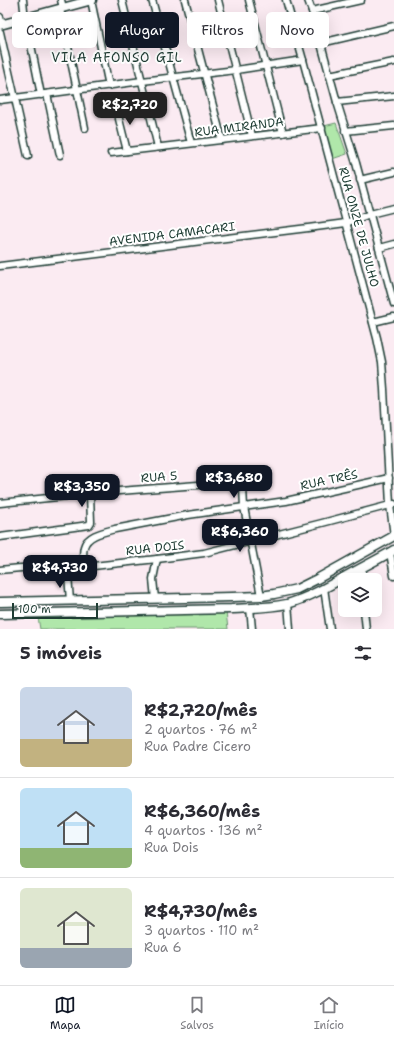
<!DOCTYPE html>
<html lang="pt">
<head>
<meta charset="utf-8">
<style>
  :root { --surface:#fff; --page:#f2f2f3; --text:#2b2b33; --muted:#7c7c81; --line:#e1e1e2; --accent:#111827 }
  body { margin:0; font-family:"Shantell Sans",sans-serif; background:var(--page); color:var(--text); height:100vh; display:flex; flex-direction:column; font-size:15px; white-space:nowrap }
  * { box-sizing:border-box; margin:0 }
  p { font-size:13px; color:var(--muted) }
  .icon { flex:none; width:22px; height:22px; fill:none; stroke:currentColor; stroke-width:2; stroke-linecap:round; stroke-linejoin:round }
  .map { position:relative; height:629px; overflow:hidden }
  .side { display:flex; flex-direction:column; background:var(--surface); flex:1 }
  .side>* { flex:none }
  .top-card { position:absolute; left:12px; top:12px; width:370px; height:36px; display:flex; gap:8px }
  .fabs { position:absolute; left:338px; top:573px; display:grid; gap:8px }
  .fabs a { display:grid; place-items:center; width:44px; height:44px; border-radius:6px; background:var(--surface); box-shadow:0 4px 16px #0002; font-size:20px }
  .scale { position:absolute; left:12px; bottom:10px; width:86px; box-sizing:border-box; padding-left:4px; border:2px solid #1f3d34; border-top:0; font-size:11px; line-height:14px; white-space:nowrap; color:#1f3d34; -webkit-text-stroke:3px #fff; paint-order:stroke }
  .price { position:absolute; translate:-50% -34px; padding:0 9px; border-radius:8px; background:var(--accent); color:#fff; font-size:13px; line-height:26px; filter:drop-shadow(0 1px 2px #0008) }
  .price::after { content:''; position:absolute; left:50%; top:24px; width:12px; height:9px; margin-left:-6px; background:inherit; clip-path:polygon(0 0,100% 0,50% 100%) }
  .price.on { background:#222; color:#fff }
  ul { padding:0; list-style:none }
  li { display:flex; align-items:center; gap:12px; height:100px; padding:0 20px }
  li+li { border-top:1px solid var(--line) }
  li span { display:grid; place-items:center; flex:none; width:112px; height:80px; border-radius:6px; color:#555 }
  li>.icon { margin-inline-start:auto }
  span .icon { width:48px; height:48px; fill:#fffc; stroke-width:1 }
  li b { font-size:17px }
  h2 { display:flex; justify-content:space-between; align-items:center; height:48px; padding:0 20px; font-size:17px }
  .tag { padding:0 14px; border-radius:6px; background:var(--surface); box-shadow:0 4px 16px #0002; font-size:14px; line-height:36px }
  .tag.on { background:var(--accent); color:#fff }
  .tab-bar { display:flex; justify-content:space-around; align-items:center; height:56px; border-top:1px solid var(--line); background:var(--surface); font-size:11px; color:var(--muted) }
  .tab-bar a { display:grid; justify-items:center; gap:2px }
  .tab-bar .on { color:var(--accent) }
  .map>svg:first-child { display:block }
  .green { fill:#b0e7aa; stroke:#68926f }
  .lines { fill:none; stroke-linecap:round; stroke-linejoin:round }
  .minor-casing { stroke:#1f3d34; stroke-width:9 }
  .tertiary-casing { stroke:#1f3d34; stroke-width:11 }
  .minor { stroke:#fff; stroke-width:6 }
  .tertiary { stroke:#fff; stroke-width:8 }
  .labels { text-anchor:middle; dominant-baseline:central; stroke-width:4; stroke-linejoin:round; paint-order:stroke }
  .street-label { font-size:12px; fill:#1f3d34; stroke:#fff }
  .neighbourhood-label { font-size:13px; letter-spacing:1px; fill:#1f3d34; stroke:#fff }
</style>
</head>
<body>
<div class="map">
<svg width="394" height="629" viewBox="0 0 394 629">
  <rect width="100%" height="100%" fill="#fbebf2"/>
  <filter id="ink" filterUnits="userSpaceOnUse"><feTurbulence type="fractalNoise" baseFrequency=".025" numOctaves="2"/><feDisplacementMap in="SourceGraphic" scale="8" xChannelSelector="R" yChannelSelector="G"/><feConvolveMatrix kernelMatrix="1 2 1 2 8 2 1 2 1" color-interpolation-filters="sRGB"/></filter>
  <g filter="url(#ink)">
    <g class="green">
      <polygon points="336,123 347,154 332,159 324,126"/>
      <polygon points="226,612 228,629 40,629 38,617"/>
    </g>
    <g class="lines">
      <g class="minor-casing">
        <g id="minor">
          <polyline points="23,0 24,10 41,95"/>
          <polyline points="61,0 63,8"/>
          <polyline points="91,0 109,86"/>
          <polyline points="122,0 158,147"/>
          <polyline points="152,0 191,143"/>
          <polyline points="185,0 222,140"/>
          <polyline points="218,0 252,136"/>
          <polyline points="249,0 283,133"/>
          <polyline points="286,0 303,60 377,338 382,362 384,389 390,505 394,536"/>
          <polyline points="308,0 312,11 337,102 356,163 394,304"/>
          <polyline points="60,9 85,128"/>
          <polyline points="312,11 361,0"/>
          <polyline points="0,17 2,25"/>
          <polyline points="0,32 28,156"/>
          <polyline points="321,43 394,26"/>
          <polyline points="329,75 394,62"/>
          <polyline points="47,94 60,155"/>
          <polyline points="0,100 142,81 236,70 303,60"/>
          <polyline points="337,102 394,96"/>
          <polyline points="118,103 119,119 127,151"/>
          <polyline points="345,131 394,126"/>
          <polyline points="111,153 322,128"/>
          <polyline points="360,180 394,172"/>
          <polyline points="379,248 394,244"/>
          <polyline points="0,266 308,228 346,223 370,214 394,208"/>
          <polyline points="373,322 394,317"/>
          <polyline points="0,503 106,492 211,484 241,484 243,488 244,507 261,596"/>
          <polyline points="0,537 89,525 91,522 90,494"/>
          <polyline points="390,552 394,576"/>
          <path d="M84 567C84 561 82 553 84 547 87 535 104 532 115 529L188 515 286 501 389 478"/>
          <polyline points="362,567 363,580"/>
          <path d="M0 570C23 568 47 563 68 575"/>
          <polyline points="68,575 84,567 157,559 204,553 322,523 394,504"/>
          <polyline points="68,575 70,601"/>
          <polyline points="324,588 330,629"/>
          <polyline points="155,599 153,579 157,559"/>
          <polyline points="288,603 290,629"/>
          <polyline points="250,608 252,629"/>
          <polyline points="364,610 366,629"/>
        </g>
      </g>
      <g class="tertiary-casing">
        <g id="tertiary">
          <polyline points="0,25 92,0"/>
          <polyline points="0,602 232,597 261,596 274,594 297,589 317,579 394,536"/>
          <path d="M0 614 231 609C250 608 269 608 287 604 308 598 329 586 348 575 363 567 379 559 394 550"/>
        </g>
      </g>
      <use href="#minor" class="minor"/>
      <use href="#tertiary" class="tertiary"/>
    </g>
  </g>
  <g class="labels">
    <g class="street-label">
      <text transform="translate(239 127) rotate(-7)">RUA MIRANDA</text>
      <text transform="translate(359 227) rotate(75)">RUA ONZE DE JULHO</text>
      <text transform="translate(172 234) rotate(-7)">AVENIDA CAMACARI</text>
      <text transform="translate(159 477) rotate(-4)">RUA 5</text>
      <text transform="translate(329 480) rotate(-12)">RUA TRÊS</text>
      <text transform="translate(155 548) rotate(-6)">RUA DOIS</text>
    </g>
    <g class="neighbourhood-label">
      <text x="117" y="57">VILA AFONSO GIL</text>
    </g>
  </g>
</svg>
<div class="fabs">
<a><svg class="icon" aria-label="layers" viewBox="0 0 24 24"><path d="M12 4l9 5-9 5-9-5zM3 14l9 5 9-5"/></svg></a>
</div>
<div class="scale">100 m</div>
<b class="price on" style="left:130px;top:126px">R$2,720</b>
<b class="price" style="left:234px;top:499px">R$3,680</b>
<b class="price" style="left:82px;top:508px">R$3,350</b>
<b class="price" style="left:240px;top:553px">R$6,360</b>
<b class="price" style="left:60px;top:589px">R$4,730</b>
<div class="top-card">
<a class="tag">Comprar</a>
<a class="tag on">Alugar</a>
<a class="tag">Filtros</a>
<a class="tag">Novo</a>
</div>
</div>
<section class="side">
<h2>5 imóveis<svg class="icon" aria-label="filters" viewBox="0 0 24 24"><path d="M4 7h16M4 17h16"/><circle cx="9" cy="7" r="2"/><circle cx="15" cy="17" r="2"/></svg></h2>
<ul>
<li><span style="background:linear-gradient(#c9d6e8 65%,#c2b280 0)"><svg class="icon" aria-label="home" viewBox="0 0 24 24"><path d="M3 11l9-7 9 7M6 9v11h12V9"/></svg></span><div><b>R$2,720/mês</b><p>2 quartos · 76 m²</p><p>Rua Padre Cicero</p></div></li>
<li><span style="background:linear-gradient(#bfe0f5 75%,#8fb573 0)"><svg class="icon" aria-label="home" viewBox="0 0 24 24"><path d="M3 11l9-7 9 7M6 9v11h12V9"/></svg></span><div><b>R$6,360/mês</b><p>4 quartos · 136 m²</p><p>Rua Dois</p></div></li>
<li><span style="background:linear-gradient(#dfe7d0 75%,#9aa5b1 0)"><svg class="icon" aria-label="home" viewBox="0 0 24 24"><path d="M3 11l9-7 9 7M6 9v11h12V9"/></svg></span><div><b>R$4,730/mês</b><p>3 quartos · 110 m²</p><p>Rua 6</p></div></li>
</ul>
</section>
<nav class="tab-bar">
<a class="on"><svg class="icon" aria-label="map" viewBox="0 0 24 24"><path d="M3 6l6-2 6 2 6-2v14l-6 2-6-2-6 2zM9 4v14M15 6v14"/></svg>Mapa</a>
<a><svg class="icon" aria-label="saved" viewBox="0 0 24 24"><path d="M7 4h10v16l-5-4-5 4z"/></svg>Salvos</a>
<a><svg class="icon" aria-label="home" viewBox="0 0 24 24"><path d="M3 11l9-7 9 7M6 9v11h12V9"/></svg>Início</a>
</nav>
</body>
</html>
